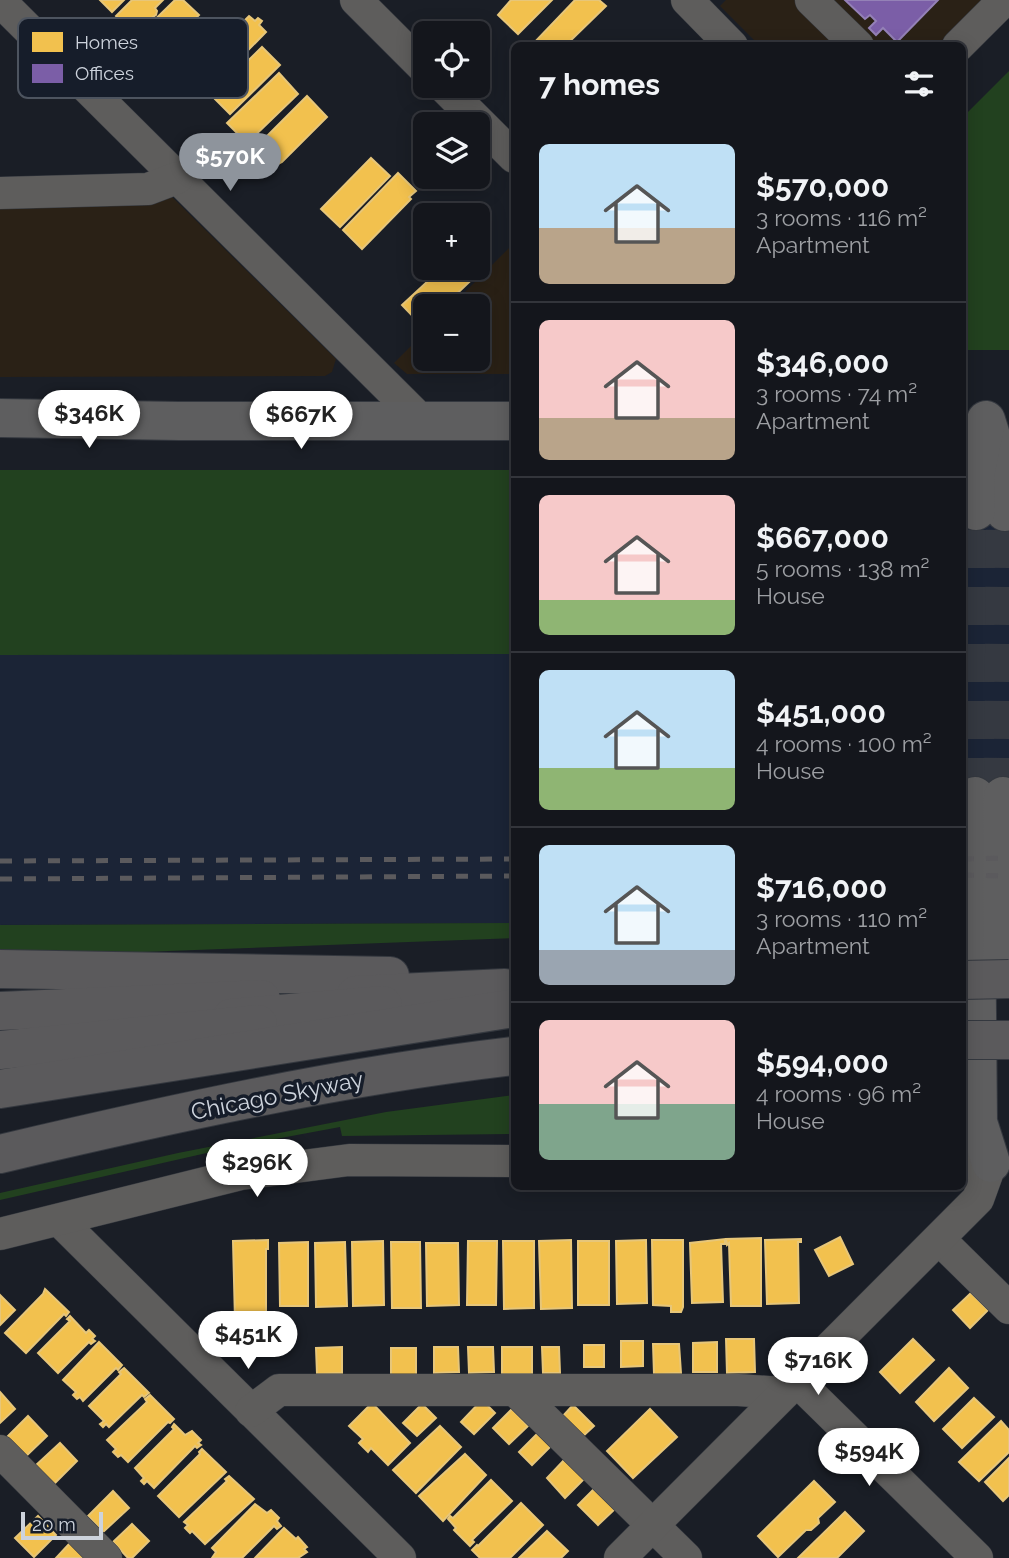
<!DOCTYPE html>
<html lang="en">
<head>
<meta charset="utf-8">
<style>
  :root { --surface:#14161c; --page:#212329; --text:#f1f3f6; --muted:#9d9fa3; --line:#33353b; --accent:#8e949c }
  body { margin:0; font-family:Raleway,sans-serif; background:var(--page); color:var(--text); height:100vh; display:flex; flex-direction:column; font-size:26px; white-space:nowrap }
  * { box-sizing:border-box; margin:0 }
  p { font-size:23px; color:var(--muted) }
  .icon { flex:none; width:38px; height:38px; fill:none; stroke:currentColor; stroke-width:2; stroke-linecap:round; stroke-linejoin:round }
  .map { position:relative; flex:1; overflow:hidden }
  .details { position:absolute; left:511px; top:42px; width:455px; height:1148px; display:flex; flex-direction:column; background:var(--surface); border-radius:10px; box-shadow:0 4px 18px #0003,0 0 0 2px var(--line) }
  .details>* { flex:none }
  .buttons { position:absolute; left:413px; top:21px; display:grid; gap:14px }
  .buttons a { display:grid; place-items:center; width:77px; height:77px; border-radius:10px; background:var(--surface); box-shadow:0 4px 18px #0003,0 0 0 2px var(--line); font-size:35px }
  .scale { position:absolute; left:21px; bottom:18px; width:82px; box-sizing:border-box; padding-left:7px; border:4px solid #cdd3dc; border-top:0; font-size:19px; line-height:24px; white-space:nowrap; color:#cdd3dc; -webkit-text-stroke:5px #161d2a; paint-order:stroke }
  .price { position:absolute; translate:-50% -60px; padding:0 16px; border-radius:24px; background:#fff; color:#222; font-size:23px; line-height:46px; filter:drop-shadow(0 2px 4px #0008) }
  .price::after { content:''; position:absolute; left:50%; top:42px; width:21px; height:16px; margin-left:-10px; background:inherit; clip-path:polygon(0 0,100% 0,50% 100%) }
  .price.selected { background:var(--accent); color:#fff }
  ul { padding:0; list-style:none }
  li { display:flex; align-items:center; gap:21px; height:175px; padding:0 28px }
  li+li { border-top:2px solid var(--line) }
  li span { display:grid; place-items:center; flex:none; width:196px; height:140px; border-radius:10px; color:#555 }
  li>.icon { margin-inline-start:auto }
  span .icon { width:84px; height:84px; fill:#fffc; stroke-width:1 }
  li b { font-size:30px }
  h2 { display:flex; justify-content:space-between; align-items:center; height:84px; padding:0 28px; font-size:30px }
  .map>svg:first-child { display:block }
  .commercial { fill:#2a2116 }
  .built { fill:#1b2436 }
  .green { fill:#22411f }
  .homes { fill:#f2c14e; stroke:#e7c679; stroke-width:2 }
  .offices { fill:#7b5ea7; stroke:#9481b7; stroke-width:2 }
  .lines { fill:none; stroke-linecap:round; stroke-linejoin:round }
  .major-tunnel { stroke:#353941; stroke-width:38; stroke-dasharray:38 19; stroke-linecap:butt }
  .minor-casing { stroke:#34383f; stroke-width:33 }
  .major-casing { stroke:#34383f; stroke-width:40 }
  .highway-casing { stroke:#34383f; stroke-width:40 }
  .minor { stroke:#5e5d5c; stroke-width:32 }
  .major { stroke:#5e5e5f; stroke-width:38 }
  .highway { stroke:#5b5a5c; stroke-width:38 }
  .rail { stroke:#5b5a5d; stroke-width:5; stroke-dasharray:12 12; stroke-linecap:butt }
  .highway-bridge-casing { stroke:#34383f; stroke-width:40; stroke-linecap:butt }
  .highway-bridge { stroke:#5b5a5c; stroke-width:38 }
  .labels { text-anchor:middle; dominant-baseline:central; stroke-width:7; stroke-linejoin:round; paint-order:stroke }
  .street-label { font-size:23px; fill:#cdd3dc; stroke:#161d2a }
  .key { fill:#161d2a; stroke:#4d545f; stroke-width:2 }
  .key-label { font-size:19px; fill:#cdd3dc }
</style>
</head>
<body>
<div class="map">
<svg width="1009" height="1558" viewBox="0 0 1009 1558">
  <rect width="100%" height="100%" fill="#1a1e26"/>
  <g class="commercial">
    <polygon points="726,0 982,0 936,46 759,45 720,6"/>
    <polygon points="160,185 336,359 332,372 325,376 0,377 0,193"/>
    <polygon points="514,243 514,374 407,374 394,363 425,332 425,359 478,359 478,306 451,306"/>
  </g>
  <g class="built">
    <polygon points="0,470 514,470 514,923 0,925"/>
    <polygon points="962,512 1009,512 1009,796 963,796"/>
  </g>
  <g class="green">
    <polygon points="1009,71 1009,350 963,350 963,117"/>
    <polygon points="0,470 514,470 514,654 0,655"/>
    <polygon points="514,923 514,938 60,955 0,955 0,925"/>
    <polygon points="514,1095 514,1134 342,1136 340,1127 233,1147 0,1200 0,1193 178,1153 386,1112"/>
  </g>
  <g class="homes">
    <polygon points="100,0 124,0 112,12"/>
    <polygon points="132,0 163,0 155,8 157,11 156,15 150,19 142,29 139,26 132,33 116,16"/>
    <polygon points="175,0 183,0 199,15 157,57 137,37"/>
    <polygon points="511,0 552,0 518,34 498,15"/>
    <polygon points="575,0 599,0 606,6 565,46 531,46"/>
    <polygon points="249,16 255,21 258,18 262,21 259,25 266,32 207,92 189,75"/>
    <polygon points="262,47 280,65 230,114 212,96"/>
    <polygon points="279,73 298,94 247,143 227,123"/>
    <polygon points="307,96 327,117 282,162 278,164 269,155 273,148 264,139"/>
    <polygon points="371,158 390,176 340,227 321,209"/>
    <polygon points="398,173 416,191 409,197 411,199 362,249 343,230"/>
    <polygon points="478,258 486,266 444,306 425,306 425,324 423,327 402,305 442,268 478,268"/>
    <polygon points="840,1237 853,1264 829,1276 815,1250"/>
    <polygon points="761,1238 761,1306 731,1306 729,1243 727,1245 726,1239"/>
    <polygon points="725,1239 725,1244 721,1244 723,1302 692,1303 690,1243"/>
    <polygon points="801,1239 801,1242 798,1242 799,1303 767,1304 765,1240"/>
    <polygon points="268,1240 268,1249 266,1249 266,1317 273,1317 273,1348 243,1349 242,1320 235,1320 233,1241"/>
    <polygon points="571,1240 572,1308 541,1309 539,1241"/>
    <polygon points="646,1240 647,1303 617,1304 616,1241"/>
    <polygon points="652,1240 683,1240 683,1307 681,1312 671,1312 671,1306 653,1305"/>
    <polygon points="383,1241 384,1305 353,1306 352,1242"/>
    <polygon points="468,1241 497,1241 496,1305 467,1305"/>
    <polygon points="503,1241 534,1241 534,1308 504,1309"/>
    <rect x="578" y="1241" width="31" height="64"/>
    <polygon points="308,1242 308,1306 280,1306 279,1243"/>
    <polygon points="345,1242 347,1306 316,1307 315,1243"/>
    <polygon points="391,1242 420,1242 421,1308 392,1308"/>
    <polygon points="426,1243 458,1243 459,1305 427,1306"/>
    <polygon points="45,1289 69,1312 66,1316 64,1314 26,1353 5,1333 43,1294"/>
    <polygon points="971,1293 988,1310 970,1328 953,1310"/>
    <polygon points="0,1295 15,1310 0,1325"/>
    <polygon points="70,1316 86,1333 89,1330 95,1336 92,1339 95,1341 91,1344 89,1342 58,1373 38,1353 70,1321 67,1319"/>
    <polygon points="726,1339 754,1339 755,1372 727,1373"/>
    <polygon points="913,1339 934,1360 900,1393 880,1372"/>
    <polygon points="621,1341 643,1341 643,1366 621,1367"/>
    <polygon points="99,1342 122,1365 118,1370 116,1368 83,1401 80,1397 77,1399 73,1395 76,1392 63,1380"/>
    <polygon points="717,1342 717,1372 693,1372 693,1343"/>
    <polygon points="653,1344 679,1344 681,1373 654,1374"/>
    <rect x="584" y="1345" width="20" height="22"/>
    <polygon points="342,1347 342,1373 317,1374 316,1348"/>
    <polygon points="434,1347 458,1347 459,1372 434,1373"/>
    <polygon points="468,1347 493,1347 494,1372 469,1373"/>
    <rect x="502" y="1347" width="30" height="27"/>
    <polygon points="542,1347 559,1347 560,1373 543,1373"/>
    <rect x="391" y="1348" width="25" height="29"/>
    <polygon points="124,1368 149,1393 144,1397 142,1395 109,1427 106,1424 103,1427 100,1424 104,1421 89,1406 121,1374 119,1372"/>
    <polygon points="949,1368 968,1388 934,1421 916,1402"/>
    <polygon points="0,1392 15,1409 0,1423"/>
    <polygon points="150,1395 174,1419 170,1423 168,1422 128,1462 121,1455 118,1457 113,1452 116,1449 107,1440 147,1402 145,1399"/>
    <polygon points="974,1398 994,1417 962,1448 943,1429"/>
    <polygon points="482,1400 495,1413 474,1434 461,1422"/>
    <polygon points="372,1403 410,1443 388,1465 371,1448 368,1452 359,1443 363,1439 349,1426"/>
    <polygon points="422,1404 436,1418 417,1436 403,1423"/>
    <polygon points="573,1405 594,1426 582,1437 562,1417"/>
    <polygon points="512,1409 528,1426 509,1444 493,1428"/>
    <polygon points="650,1409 677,1437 633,1478 607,1451"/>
    <polygon points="28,1416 47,1436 23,1459 5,1439"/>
    <polygon points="1001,1421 1009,1430 1009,1452 979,1481 959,1462"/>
    <polygon points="174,1424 185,1435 192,1431 201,1440 198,1443 201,1445 197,1448 195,1446 154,1488 147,1481 144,1484 141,1481 144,1478 135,1468 174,1429 172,1427"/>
    <polygon points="440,1426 461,1447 416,1493 393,1470"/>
    <polygon points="538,1433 551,1446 532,1465 519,1452"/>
    <polygon points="60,1443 77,1461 53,1485 35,1466"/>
    <polygon points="202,1449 226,1472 179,1517 158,1496 200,1454 199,1452"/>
    <polygon points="465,1454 486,1475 443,1521 419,1496"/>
    <polygon points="566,1458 585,1478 565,1498 547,1478"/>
    <polygon points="1009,1458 1009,1495 1003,1501 985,1482"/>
    <polygon points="229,1476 254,1499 205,1544 192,1531 190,1533 185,1528 188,1525 184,1522 227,1481 225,1479"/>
    <polygon points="491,1480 512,1501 472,1540 474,1542 470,1546 454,1530 456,1528 448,1519 450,1516 453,1518"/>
    <polygon points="814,1481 835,1502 818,1518 819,1523 811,1530 806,1530 778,1557 758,1536"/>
    <polygon points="596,1487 616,1508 598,1525 578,1505"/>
    <polygon points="113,1491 129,1508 103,1532 88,1516"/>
    <polygon points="521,1503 543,1525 510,1558 480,1558 472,1550 477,1545 478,1546"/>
    <polygon points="255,1504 267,1513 271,1510 279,1518 277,1521 281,1526 277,1529 274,1526 242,1558 212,1558 216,1552 212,1548"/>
    <polygon points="845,1512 864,1531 837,1558 798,1558"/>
    <polygon points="38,1516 56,1535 34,1557 15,1538"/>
    <polygon points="132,1524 149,1541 132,1558 128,1558 113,1542"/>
    <polygon points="284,1528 296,1539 298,1537 307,1547 304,1549 307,1552 298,1558 255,1558"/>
    <polygon points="547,1531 568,1551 561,1558 519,1558"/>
    <polygon points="70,1543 86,1558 56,1558"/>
  </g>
  <polygon class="offices" points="845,0 938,0 897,42 883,28 876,35 869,28 876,21 870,15 865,19"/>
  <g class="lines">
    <g class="major-tunnel">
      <polyline points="975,796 976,511"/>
      <polyline points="1003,796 1005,512"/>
    </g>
    <g class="minor-casing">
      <g id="minor">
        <polyline points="356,0 425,69"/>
        <polyline points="687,0 732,46"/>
        <polyline points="811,0 858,46"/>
        <polyline points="0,1 422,421"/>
        <polyline points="958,46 1004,0"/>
        <polyline points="443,86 514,157"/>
        <polyline points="0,193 148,189 177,178"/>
        <polyline points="59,1220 400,1558"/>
        <polyline points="0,1234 241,1174 349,1160 514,1161"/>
        <polyline points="939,1239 1009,1308"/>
        <polyline points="797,1381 977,1558"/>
        <polyline points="517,1392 686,1558"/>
        <polyline points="251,1411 279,1390 738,1390 784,1393"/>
        <polyline points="0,1451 106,1558"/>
        <polyline points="620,1558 978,1199 991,1163 962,1163"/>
      </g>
    </g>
    <g class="major-casing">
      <g id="major">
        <polyline points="0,418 179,421 514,421"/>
        <polyline points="986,420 1004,477 1005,512"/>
        <polyline points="976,511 975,475 986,422"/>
        <polyline points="975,796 978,1122 991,1163"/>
        <polyline points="1002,956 1003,796"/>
      </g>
    </g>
    <g class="highway-casing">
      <g id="highway">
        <polyline points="0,969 390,976"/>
        <polyline points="356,995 505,988"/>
        <polyline points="0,1011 261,999"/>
        <polyline points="231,1018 383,1005"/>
        <polyline points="0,1050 258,1024"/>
        <polyline points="0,1089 514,1008"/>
        <path d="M0 1154C170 1114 341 1076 514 1056"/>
      </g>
    </g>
    <use href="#minor" class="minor"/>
    <use href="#major" class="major"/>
    <use href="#highway" class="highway"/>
    <g class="rail">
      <polyline points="962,859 1009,858"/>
      <polyline points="0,861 514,859"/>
      <polyline points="962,875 1009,876"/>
      <polyline points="0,879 514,876"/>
    </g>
    <g class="highway-bridge-casing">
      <g id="highway-bridge">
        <polyline points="962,980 1009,979"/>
        <polyline points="962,1040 1009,1040"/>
      </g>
    </g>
    <use href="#highway-bridge" class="highway-bridge"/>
  </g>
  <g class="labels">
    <g class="street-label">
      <text transform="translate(277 1095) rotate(-11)">Chicago Skyway</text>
    </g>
  </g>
  <rect x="18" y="18" width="230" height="80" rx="10" class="key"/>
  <rect x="32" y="32" width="31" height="20" fill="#f2c14e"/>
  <rect x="32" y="64" width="31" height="19" fill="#7b5ea7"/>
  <g class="key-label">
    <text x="75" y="49">Homes</text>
    <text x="75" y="80">Offices</text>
  </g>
</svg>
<div class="buttons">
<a><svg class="icon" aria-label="locate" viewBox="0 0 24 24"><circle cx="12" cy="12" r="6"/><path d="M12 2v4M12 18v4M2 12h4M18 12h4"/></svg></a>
<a><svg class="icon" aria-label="layers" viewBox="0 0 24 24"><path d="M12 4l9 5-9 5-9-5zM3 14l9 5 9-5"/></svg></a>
<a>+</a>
<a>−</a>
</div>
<div class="scale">20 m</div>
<b class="price selected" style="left:230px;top:193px">$570K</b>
<b class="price" style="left:89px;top:450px">$346K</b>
<b class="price" style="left:301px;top:451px">$667K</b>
<b class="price" style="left:257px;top:1199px">$296K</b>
<b class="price" style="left:248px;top:1371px">$451K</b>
<b class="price" style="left:818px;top:1397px">$716K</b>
<b class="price" style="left:869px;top:1488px">$594K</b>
<section class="details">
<h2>7 homes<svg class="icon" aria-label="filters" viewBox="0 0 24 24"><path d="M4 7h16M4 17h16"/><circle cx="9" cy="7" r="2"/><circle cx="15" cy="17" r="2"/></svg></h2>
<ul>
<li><span style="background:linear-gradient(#bfe0f5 60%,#b9a48a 0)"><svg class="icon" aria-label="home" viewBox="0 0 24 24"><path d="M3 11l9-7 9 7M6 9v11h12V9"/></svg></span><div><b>$570,000</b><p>3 rooms · 116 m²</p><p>Apartment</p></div></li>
<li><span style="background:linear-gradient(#f6c9c9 70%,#b9a48a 0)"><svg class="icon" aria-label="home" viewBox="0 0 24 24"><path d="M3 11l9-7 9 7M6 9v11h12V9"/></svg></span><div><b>$346,000</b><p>3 rooms · 74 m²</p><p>Apartment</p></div></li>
<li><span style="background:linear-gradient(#f6c9c9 75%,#8fb573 0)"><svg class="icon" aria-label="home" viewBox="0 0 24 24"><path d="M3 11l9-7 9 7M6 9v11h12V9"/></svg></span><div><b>$667,000</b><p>5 rooms · 138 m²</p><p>House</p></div></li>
<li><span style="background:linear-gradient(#bfe0f5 70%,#8fb573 0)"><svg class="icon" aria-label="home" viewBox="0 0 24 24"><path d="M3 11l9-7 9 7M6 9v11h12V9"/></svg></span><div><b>$451,000</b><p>4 rooms · 100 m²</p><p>House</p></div></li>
<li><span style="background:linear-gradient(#bfe0f5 75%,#9aa5b1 0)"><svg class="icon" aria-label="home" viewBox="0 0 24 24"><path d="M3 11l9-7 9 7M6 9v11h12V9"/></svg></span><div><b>$716,000</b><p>3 rooms · 110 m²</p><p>Apartment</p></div></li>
<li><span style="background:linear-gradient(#f6c9c9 60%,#7fa58c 0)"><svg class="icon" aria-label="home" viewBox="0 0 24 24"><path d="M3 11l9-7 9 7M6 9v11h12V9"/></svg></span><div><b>$594,000</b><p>4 rooms · 96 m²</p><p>House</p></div></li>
</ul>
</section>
</div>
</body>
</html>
